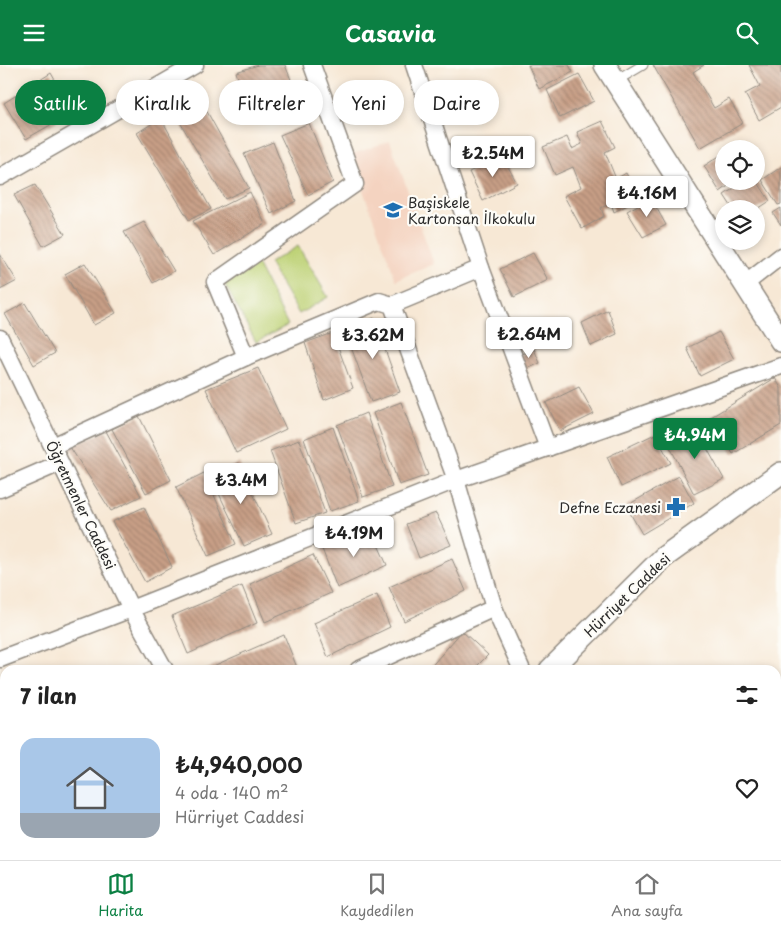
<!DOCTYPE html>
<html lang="tr">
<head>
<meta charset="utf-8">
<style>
  :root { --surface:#fff; --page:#f2f2f2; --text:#222; --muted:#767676; --line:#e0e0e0; --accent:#0b8043 }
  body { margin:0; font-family:"Playpen Sans",sans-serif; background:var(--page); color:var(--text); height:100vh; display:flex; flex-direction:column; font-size:19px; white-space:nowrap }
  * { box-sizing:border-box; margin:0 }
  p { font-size:16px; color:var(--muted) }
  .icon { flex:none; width:28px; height:28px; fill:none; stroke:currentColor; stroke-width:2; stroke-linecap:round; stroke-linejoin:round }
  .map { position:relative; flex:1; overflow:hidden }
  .drawer { position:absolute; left:0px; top:600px; width:781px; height:195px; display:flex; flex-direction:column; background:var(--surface); border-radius:15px 15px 0 0; box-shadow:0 2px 8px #0003 }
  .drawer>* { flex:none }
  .top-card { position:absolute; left:15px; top:15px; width:500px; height:45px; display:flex; gap:10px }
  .buttons { position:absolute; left:715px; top:75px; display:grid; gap:10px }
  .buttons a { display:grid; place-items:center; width:50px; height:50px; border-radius:50%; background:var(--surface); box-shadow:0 2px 8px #0003; font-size:25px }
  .price { position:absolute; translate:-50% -42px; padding:0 11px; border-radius:5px; background:#fff; color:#222; font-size:16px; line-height:32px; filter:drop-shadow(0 1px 2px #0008) }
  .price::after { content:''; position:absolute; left:50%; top:30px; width:15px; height:11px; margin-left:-8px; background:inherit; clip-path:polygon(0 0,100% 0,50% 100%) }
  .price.current { background:var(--accent); color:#fff }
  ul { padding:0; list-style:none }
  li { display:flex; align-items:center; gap:15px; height:125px; padding:0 20px }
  li span { display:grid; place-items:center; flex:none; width:140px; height:100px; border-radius:15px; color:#555 }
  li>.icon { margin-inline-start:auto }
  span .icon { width:60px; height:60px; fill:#fffc; stroke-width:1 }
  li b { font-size:21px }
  h2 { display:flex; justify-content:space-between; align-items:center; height:60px; padding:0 20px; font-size:21px }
  .tag { padding:0 18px; border-radius:22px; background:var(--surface); box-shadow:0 2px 8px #0003; font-size:18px; line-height:45px }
  .tag.current { background:var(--accent); color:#fff }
  header { display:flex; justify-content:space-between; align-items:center; height:65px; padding:0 20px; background:var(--accent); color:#fff; font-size:22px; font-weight:700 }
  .dock { display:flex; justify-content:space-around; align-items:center; height:70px; border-top:1px solid var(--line); background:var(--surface); font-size:14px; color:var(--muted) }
  .dock a { display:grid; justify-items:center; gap:2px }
  .dock .current { color:var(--accent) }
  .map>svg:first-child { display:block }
  .built { fill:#f4d3c0 }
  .pitch { fill:#bdd174; stroke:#747e50 }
  .building { fill:url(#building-back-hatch) }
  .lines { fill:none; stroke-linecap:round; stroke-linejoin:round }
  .service-casing { stroke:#918a80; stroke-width:11 }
  .minor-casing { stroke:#918a80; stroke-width:19 }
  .tertiary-casing { stroke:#918a80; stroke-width:24 }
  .service { stroke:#fff; stroke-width:9 }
  .minor { stroke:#fff; stroke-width:16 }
  .tertiary { stroke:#fff; stroke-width:21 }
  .labels { text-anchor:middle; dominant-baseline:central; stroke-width:4.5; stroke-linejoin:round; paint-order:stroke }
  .poi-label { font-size:14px; fill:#2b2b2b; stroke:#fdfcf7; text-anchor:start }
  .street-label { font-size:14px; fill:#2b2b2b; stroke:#fdfcf7 }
</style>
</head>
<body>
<header><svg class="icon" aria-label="menu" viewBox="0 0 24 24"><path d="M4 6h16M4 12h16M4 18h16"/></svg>Casavia<svg class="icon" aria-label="search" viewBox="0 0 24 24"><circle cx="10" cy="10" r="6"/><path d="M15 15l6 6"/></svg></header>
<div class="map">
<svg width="781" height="795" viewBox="0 0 781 795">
  <defs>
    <pattern id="building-back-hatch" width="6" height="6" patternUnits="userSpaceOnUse" patternTransform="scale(1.25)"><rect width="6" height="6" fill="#c89f86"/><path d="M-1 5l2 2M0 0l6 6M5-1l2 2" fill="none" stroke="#a3826e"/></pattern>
  </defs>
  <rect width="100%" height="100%" fill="#fdfcf7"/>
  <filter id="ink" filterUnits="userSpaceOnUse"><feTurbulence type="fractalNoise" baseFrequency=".02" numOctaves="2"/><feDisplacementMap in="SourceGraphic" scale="10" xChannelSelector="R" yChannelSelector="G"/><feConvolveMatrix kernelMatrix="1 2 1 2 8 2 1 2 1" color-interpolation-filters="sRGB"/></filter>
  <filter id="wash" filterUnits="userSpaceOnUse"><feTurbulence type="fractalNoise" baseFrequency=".0096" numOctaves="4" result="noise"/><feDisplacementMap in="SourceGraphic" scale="20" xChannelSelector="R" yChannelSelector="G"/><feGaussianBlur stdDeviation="1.12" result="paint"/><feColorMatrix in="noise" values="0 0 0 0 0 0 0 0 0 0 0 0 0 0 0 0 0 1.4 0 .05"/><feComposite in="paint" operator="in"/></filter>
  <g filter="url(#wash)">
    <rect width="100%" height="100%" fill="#f7e8d5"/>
    <polygon class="built" points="390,76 434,199 396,215 350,90"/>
    <g class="pitch">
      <polygon points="298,181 328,232 299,249 269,198"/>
      <polygon points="257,199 288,260 256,277 224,218"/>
    </g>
    <g id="blocks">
      <g class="building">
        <polygon points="258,0 285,0 305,49 283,58 275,40 250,48 236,7"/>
        <polygon points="528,0 569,0 573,7 539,24"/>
        <polygon points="653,0 704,0 693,7 714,43 729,34 743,58 700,83"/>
        <polygon points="749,0 781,0 781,42 759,55 745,29 760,21"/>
        <polygon points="51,8 73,47 26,74 4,38"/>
        <polygon points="579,9 594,36 560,53 547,25"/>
        <polygon points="199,32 249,123 225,134 174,47"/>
        <polygon points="161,53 211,144 189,155 137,68"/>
        <polygon points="602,56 615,82 605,87 616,114 626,108 639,134 614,147 611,138 601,143 604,151 582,164 564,131 581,122 573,102 555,110 543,82 567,72 572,84 582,79 577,67"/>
        <polygon points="309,58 333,117 308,130 280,70"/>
        <polygon points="273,77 296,136 271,149 244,89"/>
        <polygon points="724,88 724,116 735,116 720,127 704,101"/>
        <polygon points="502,91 517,118 483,136 469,107"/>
        <polygon points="781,102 781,139 778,140 762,115"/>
        <polygon points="745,116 757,116 770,136 756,145 756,144 733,144 724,130"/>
        <polygon points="35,120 65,169 43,181 14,130"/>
        <polygon points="250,127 265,159 214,190 193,156"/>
        <polygon points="651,133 666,160 643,172 627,146"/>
        <polygon points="781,143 781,160 773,148"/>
        <polygon points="144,157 174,206 153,218 124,167"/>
        <polygon points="533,188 548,215 514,232 500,204"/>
        <polygon points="0,189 17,216 0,225"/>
        <polygon points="85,198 116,248 94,260 65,209"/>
        <polygon points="25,238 55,288 34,300 5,249"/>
        <polygon points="608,245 617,269 591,281 582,258"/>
        <polygon points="374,253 400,327 371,337 345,265"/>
        <polygon points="719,267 734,294 700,311 687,283"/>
        <polygon points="333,268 353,323 324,335 305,278"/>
        <polygon points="534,284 540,298 525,305 518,291"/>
        <polygon points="258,303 286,364 236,388 206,324"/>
        <polygon points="775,313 781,323 781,360 733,389 711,352"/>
        <polygon points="579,322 594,349 560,366 546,338"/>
        <polygon points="401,337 428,410 399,420 373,348"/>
        <polygon points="366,348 392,422 363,432 337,360"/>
        <polygon points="139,351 171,415 146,428 112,364"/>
        <polygon points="694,360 724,414 694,429 666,374"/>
        <polygon points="333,362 359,436 330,446 304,374"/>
        <polygon points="106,366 141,431 111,446 70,382"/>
        <polygon points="655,369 671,398 621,422 607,392"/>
        <polygon points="299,375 325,448 296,458 270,386"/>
        <polygon points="239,398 272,469 244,481 211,412"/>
        <polygon points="204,408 236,479 208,491 176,422"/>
        <polygon points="679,411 694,438 642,469 626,441"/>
        <polygon points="144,442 172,502 145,517 112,457"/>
        <polygon points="436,448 451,480 419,493 406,459"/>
        <polygon points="371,464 387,500 337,523 322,484"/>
        <polygon points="313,490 331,528 265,557 250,519"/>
        <polygon points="452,494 466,526 404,556 389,522"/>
        <polygon points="242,521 257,558 188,589 172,551"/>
        <polygon points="377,530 390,562 328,592 314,558"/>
        <polygon points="462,566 488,590 476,602 480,605 428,605"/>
        <polygon points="284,570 298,605 204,605"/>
        <polygon points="203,790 242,790 241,793 246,795 198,795"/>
      </g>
    </g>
  </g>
  <g filter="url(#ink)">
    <use href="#blocks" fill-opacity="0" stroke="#918a80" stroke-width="1"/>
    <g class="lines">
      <g class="service-casing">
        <polyline id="service" points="616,16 643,0"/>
      </g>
      <g class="minor-casing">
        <g id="minor">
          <polyline points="414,0 481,203 548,383"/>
          <polyline points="0,112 195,0"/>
          <polyline points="745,219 781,191"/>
          <polyline points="392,240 481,203"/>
          <polyline points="0,273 131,544 165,605"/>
          <polyline points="246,292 215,217 355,119 312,0"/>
          <polyline points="53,381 246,292 379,236 392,240 456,415 494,543 358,605"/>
          <polyline points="0,424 60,398"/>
          <polyline points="494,543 522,605"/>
          <polyline points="0,594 131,544 456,415 781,301"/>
        </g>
      </g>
      <g class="tertiary-casing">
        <g id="tertiary">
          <polyline points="605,0 781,276"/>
          <polyline points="550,605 664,492 781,408"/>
          <polyline points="0,683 5,684"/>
          <polyline points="299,790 303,795"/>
          <polyline points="317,790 324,795"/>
          <polyline points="392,795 396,790"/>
        </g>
      </g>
      <use href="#service" class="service"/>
      <use href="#minor" class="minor"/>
      <use href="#tertiary" class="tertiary"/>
    </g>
  </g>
  <defs>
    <g id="school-bare" transform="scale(1.5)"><path d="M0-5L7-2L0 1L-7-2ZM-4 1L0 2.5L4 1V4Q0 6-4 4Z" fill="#1f6fb2" stroke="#fdfcf7" stroke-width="2.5" paint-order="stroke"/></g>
    <g id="pharmacy-bare" transform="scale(1.5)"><path d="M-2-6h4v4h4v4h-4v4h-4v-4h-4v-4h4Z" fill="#1f6fb2" stroke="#fdfcf7" stroke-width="2.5" paint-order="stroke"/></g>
  </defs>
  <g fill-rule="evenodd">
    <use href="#school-bare" x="393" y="145"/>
    <use href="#pharmacy-bare" x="676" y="442"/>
  </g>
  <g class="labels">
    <g class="poi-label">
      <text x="408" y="137">Başiskele<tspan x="408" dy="16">Kartonsan İlkokulu</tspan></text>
      <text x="661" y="442" text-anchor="end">Defne Eczanesi</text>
    </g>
    <g class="street-label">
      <text transform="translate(81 440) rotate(64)">Öğretmenler Caddesi</text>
      <text transform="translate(627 530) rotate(-44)">Hürriyet Caddesi</text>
    </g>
  </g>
</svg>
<div class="buttons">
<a><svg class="icon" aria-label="locate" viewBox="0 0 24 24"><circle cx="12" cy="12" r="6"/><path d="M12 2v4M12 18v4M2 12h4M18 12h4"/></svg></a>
<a><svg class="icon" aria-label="layers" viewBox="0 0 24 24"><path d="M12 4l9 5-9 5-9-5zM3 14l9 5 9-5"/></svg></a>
</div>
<b class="price" style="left:493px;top:113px">₺2.54M</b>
<b class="price" style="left:647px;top:153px">₺4.16M</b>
<b class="price" style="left:529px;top:294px">₺2.64M</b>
<b class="price" style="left:373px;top:295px">₺3.62M</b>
<b class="price current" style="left:695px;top:395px">₺4.94M</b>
<b class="price" style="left:241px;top:440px">₺3.4M</b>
<b class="price" style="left:354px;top:493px">₺4.19M</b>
<div class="top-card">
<a class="tag current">Satılık</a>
<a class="tag">Kiralık</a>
<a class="tag">Filtreler</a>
<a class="tag">Yeni</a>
<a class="tag">Daire</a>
</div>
<section class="drawer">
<h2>7 ilan<svg class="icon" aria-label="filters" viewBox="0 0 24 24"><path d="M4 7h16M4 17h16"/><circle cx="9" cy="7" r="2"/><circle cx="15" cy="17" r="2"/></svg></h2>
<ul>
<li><span style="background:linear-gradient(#a9c7e8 75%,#9aa5b1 0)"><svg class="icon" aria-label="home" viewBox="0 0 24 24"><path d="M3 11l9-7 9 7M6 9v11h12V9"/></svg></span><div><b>₺4,940,000</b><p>4 oda · 140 m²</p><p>Hürriyet Caddesi</p></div><svg class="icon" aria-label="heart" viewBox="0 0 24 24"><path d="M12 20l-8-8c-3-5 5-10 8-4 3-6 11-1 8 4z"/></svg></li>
</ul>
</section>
</div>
<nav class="dock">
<a class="current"><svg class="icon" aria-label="map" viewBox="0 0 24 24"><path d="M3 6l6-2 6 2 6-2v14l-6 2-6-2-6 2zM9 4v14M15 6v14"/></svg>Harita</a>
<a><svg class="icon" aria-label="saved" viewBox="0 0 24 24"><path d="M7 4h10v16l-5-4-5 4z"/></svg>Kaydedilen</a>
<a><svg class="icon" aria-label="home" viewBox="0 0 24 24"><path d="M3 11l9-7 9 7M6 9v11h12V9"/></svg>Ana sayfa</a>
</nav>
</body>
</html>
